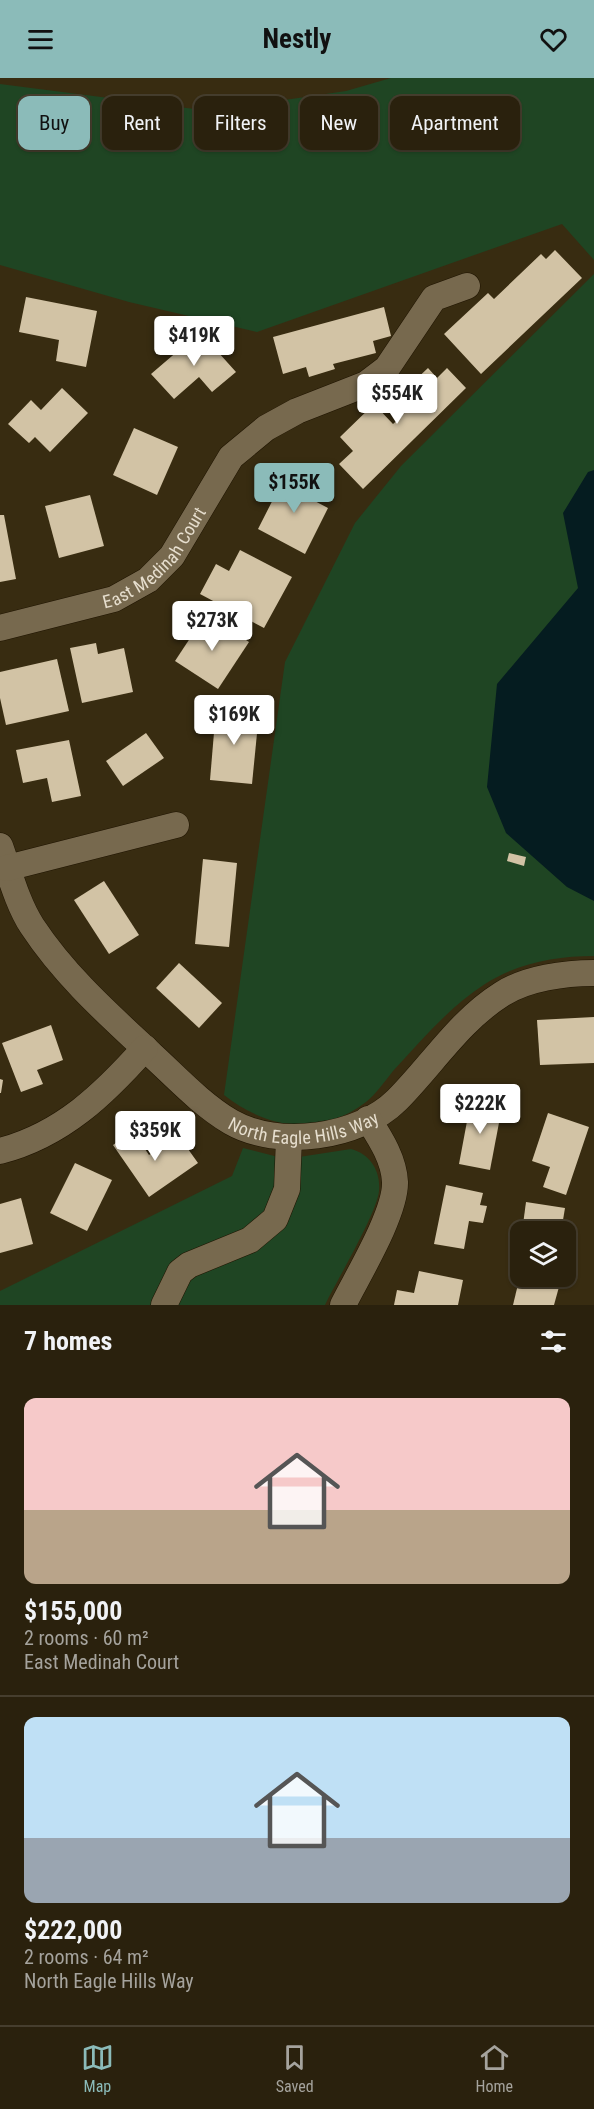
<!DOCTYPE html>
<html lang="en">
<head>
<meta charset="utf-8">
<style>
  :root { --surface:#2a210d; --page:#362e1b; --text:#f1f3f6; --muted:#a5a39d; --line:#463e2e; --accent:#8bbbb9 }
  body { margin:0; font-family:"Roboto Condensed",sans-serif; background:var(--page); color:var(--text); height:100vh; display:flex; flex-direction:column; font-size:22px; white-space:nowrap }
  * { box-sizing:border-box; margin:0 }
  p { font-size:20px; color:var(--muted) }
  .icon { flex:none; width:33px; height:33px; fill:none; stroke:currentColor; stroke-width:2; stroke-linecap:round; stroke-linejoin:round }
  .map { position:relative; height:1227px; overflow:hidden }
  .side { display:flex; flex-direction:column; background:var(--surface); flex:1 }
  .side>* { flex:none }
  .guide { position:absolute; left:18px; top:18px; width:558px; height:54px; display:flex; gap:12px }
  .controls { position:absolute; left:510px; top:1143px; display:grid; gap:12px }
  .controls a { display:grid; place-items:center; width:66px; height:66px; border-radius:12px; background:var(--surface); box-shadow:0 2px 4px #0004,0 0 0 2px var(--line); font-size:30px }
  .price { position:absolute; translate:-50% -51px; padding:0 14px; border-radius:6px; background:#fff; color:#222; font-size:20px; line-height:39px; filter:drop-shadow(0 2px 3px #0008) }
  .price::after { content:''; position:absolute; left:50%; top:36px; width:18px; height:14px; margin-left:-9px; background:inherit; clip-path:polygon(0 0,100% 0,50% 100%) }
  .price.current { background:var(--accent); color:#111 }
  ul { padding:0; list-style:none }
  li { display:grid; align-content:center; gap:12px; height:318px; padding:0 24px }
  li+li { border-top:2px solid var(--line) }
  li span { display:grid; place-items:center; height:186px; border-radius:12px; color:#555 }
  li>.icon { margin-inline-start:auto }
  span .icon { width:108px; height:108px; fill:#fffc; stroke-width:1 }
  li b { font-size:26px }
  h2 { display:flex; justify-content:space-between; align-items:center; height:72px; padding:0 24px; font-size:26px }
  .pill { padding:0 21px; border-radius:12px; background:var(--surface); box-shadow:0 2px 4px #0004,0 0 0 2px var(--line); font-size:21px; line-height:54px }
  .pill.current { background:var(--accent); color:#111 }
  header { display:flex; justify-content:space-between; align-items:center; height:78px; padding:0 24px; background:var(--accent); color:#111; font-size:27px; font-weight:700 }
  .tab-bar { display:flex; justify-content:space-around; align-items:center; height:84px; border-top:2px solid var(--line); background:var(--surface); font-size:16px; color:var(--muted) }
  .tab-bar a { display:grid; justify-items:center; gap:3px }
  .tab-bar .current { color:var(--accent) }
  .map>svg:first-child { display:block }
  .green { fill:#1f4523 }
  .water { fill:#051c20 }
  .building { fill:#d2c3a5 }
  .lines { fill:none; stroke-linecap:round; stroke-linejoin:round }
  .minor-casing { stroke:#1f1400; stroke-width:27 }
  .minor { stroke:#77694e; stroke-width:26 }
  .labels { text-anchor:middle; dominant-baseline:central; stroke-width:6; stroke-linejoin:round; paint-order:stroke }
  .street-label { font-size:18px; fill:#e6dece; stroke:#2e2207 }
</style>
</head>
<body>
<header><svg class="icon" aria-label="menu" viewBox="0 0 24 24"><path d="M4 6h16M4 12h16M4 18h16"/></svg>Nestly<svg class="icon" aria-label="heart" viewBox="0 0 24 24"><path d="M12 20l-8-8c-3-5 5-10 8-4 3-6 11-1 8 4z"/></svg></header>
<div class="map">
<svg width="594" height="1227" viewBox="0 0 594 1227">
  <rect width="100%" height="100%" fill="#382c11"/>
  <g class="green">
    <polygon points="391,0 594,0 594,182 562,146 257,254 129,224 0,187 0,6 210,33 346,13"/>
    <path d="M594 196V878C556 878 518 885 485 906 449 929 422 962 393 993 385 1003 376 1016 366 1024 320 1059 267 1051 224 1017L285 584 355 445 401 388Z"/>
    <path d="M243 1070 286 1081 351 1071C370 1076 381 1093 379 1113 377 1135 336 1204 325 1227H0V1213L232 1098Z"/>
  </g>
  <polygon class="water" points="594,392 594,823 567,809 506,755 487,709 497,606 578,510 563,435 588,394"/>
  <g class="building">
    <polygon points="555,172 582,200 481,296 444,256 488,215 494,221 541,176 546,181"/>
    <polygon points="26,219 97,233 86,289 56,283 59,262 19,254"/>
    <polygon points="384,229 391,258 373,263 376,275 333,286 335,291 309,299 306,289 283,296 273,259"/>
    <polygon points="200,254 236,294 212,314 199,299 174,321 151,296"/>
    <polygon points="428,290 437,300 447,290 466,310 363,411 339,386 353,373 340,359 374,326 393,346 402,338 391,325"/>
    <polygon points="62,310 88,335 50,374 35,359 29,365 8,346 31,322 41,332"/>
    <polygon points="134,350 178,369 157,417 113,397"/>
    <polygon points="287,394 315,409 309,420 328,430 305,476 258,451"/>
    <polygon points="90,417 104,468 59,480 45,428"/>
    <polygon points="0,437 4,437 16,501 0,504"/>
    <polygon points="240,472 292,499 264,550 200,516 216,486 229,493"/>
    <polygon points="206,536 249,564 218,611 175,583"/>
    <polygon points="96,565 98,576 124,570 133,614 82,625 70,570"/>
    <polygon points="57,581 69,633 6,647 0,620 0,594"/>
    <polygon points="216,631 259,635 252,706 210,702"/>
    <polygon points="146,655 164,680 123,708 106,683"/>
    <polygon points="69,662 81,718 52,724 47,700 23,705 16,672"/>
    <polygon points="509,775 526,779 524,788 507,783"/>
    <polygon points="203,781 237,785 229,869 195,866"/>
    <polygon points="104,803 139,857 109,876 74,822"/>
    <polygon points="179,885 222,925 199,950 156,910"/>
    <polygon points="594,939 594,985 540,987 537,942"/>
    <polygon points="51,947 63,982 37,992 43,1006 21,1014 2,965"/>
    <polygon points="0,1001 3,1002 1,1015 0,1015"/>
    <polygon points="471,1022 502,1029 490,1092 459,1086"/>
    <polygon points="548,1035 589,1049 566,1117 543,1109 550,1089 532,1083"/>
    <polygon points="133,1053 149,1077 178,1057 198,1085 149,1119 113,1067"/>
    <polygon points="75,1085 112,1102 87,1153 50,1135"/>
    <polygon points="446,1107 483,1115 480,1127 487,1128 483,1145 469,1143 464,1171 434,1166"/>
    <polygon points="21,1120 33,1166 0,1175 0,1126"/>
    <polygon points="526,1124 565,1130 561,1154 522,1154"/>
    <polygon points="566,1153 573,1155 569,1179 566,1179"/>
    <polygon points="419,1193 463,1202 458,1227 394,1227 397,1212 414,1215"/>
    <polygon points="520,1198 562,1198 554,1227 513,1227"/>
  </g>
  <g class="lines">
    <g class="minor-casing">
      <g id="minor">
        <path id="s1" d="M0 550 114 521 148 502 172 478 231 379 266 350 297 333 366 306 387 290 434 220 467 208"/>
        <path id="s2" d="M0 768C9 793 17 825 32 848 65 898 108 936 152 977 177 1000 202 1027 231 1044 278 1071 359 1060 397 1022 432 987 459 943 502 916 527 900 565 895 594 895"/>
        <polyline points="7,790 176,747"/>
        <path d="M0 1073C62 1057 104 1016 145 970"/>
        <polyline points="164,1227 180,1194 189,1187 250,1162 275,1141 287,1111 289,1060"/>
        <path d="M343 1227C358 1197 396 1135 395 1104 394 1081 380 1060 368 1041"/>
      </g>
    </g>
    <use href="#minor" class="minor"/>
  </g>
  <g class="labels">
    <g class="street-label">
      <text stroke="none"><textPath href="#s1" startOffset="176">East Medinah Court</textPath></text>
      <text stroke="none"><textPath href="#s2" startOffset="442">North Eagle Hills Way</textPath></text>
    </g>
  </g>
</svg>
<div class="controls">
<a><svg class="icon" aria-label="layers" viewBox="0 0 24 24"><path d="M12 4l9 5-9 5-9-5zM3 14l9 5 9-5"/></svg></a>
</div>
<b class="price" style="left:194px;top:289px">$419K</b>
<b class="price" style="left:397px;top:347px">$554K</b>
<b class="price current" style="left:294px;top:436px">$155K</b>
<b class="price" style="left:212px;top:574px">$273K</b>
<b class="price" style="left:234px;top:668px">$169K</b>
<b class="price" style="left:480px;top:1057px">$222K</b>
<b class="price" style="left:155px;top:1084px">$359K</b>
<div class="guide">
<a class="pill current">Buy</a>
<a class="pill">Rent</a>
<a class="pill">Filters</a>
<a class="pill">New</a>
<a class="pill">Apartment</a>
</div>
</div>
<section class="side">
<h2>7 homes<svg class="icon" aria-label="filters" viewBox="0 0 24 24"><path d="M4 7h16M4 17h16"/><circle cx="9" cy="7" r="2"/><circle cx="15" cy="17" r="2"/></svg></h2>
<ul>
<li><span style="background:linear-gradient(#f6c9c9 60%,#b9a48a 0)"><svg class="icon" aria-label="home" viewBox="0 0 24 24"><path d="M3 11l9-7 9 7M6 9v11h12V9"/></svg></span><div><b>$155,000</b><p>2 rooms · 60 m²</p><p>East Medinah Court</p></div></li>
<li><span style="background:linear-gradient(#bfe0f5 65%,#9aa5b1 0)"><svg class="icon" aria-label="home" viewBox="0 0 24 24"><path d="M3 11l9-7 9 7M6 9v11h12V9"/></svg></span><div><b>$222,000</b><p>2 rooms · 64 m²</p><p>North Eagle Hills Way</p></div></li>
</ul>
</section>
<nav class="tab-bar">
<a class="current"><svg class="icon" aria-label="map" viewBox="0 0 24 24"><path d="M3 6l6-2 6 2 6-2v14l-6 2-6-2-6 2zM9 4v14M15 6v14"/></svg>Map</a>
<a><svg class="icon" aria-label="saved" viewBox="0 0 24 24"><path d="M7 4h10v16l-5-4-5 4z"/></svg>Saved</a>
<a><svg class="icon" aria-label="home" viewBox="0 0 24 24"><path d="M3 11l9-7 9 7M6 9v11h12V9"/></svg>Home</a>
</nav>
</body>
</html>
